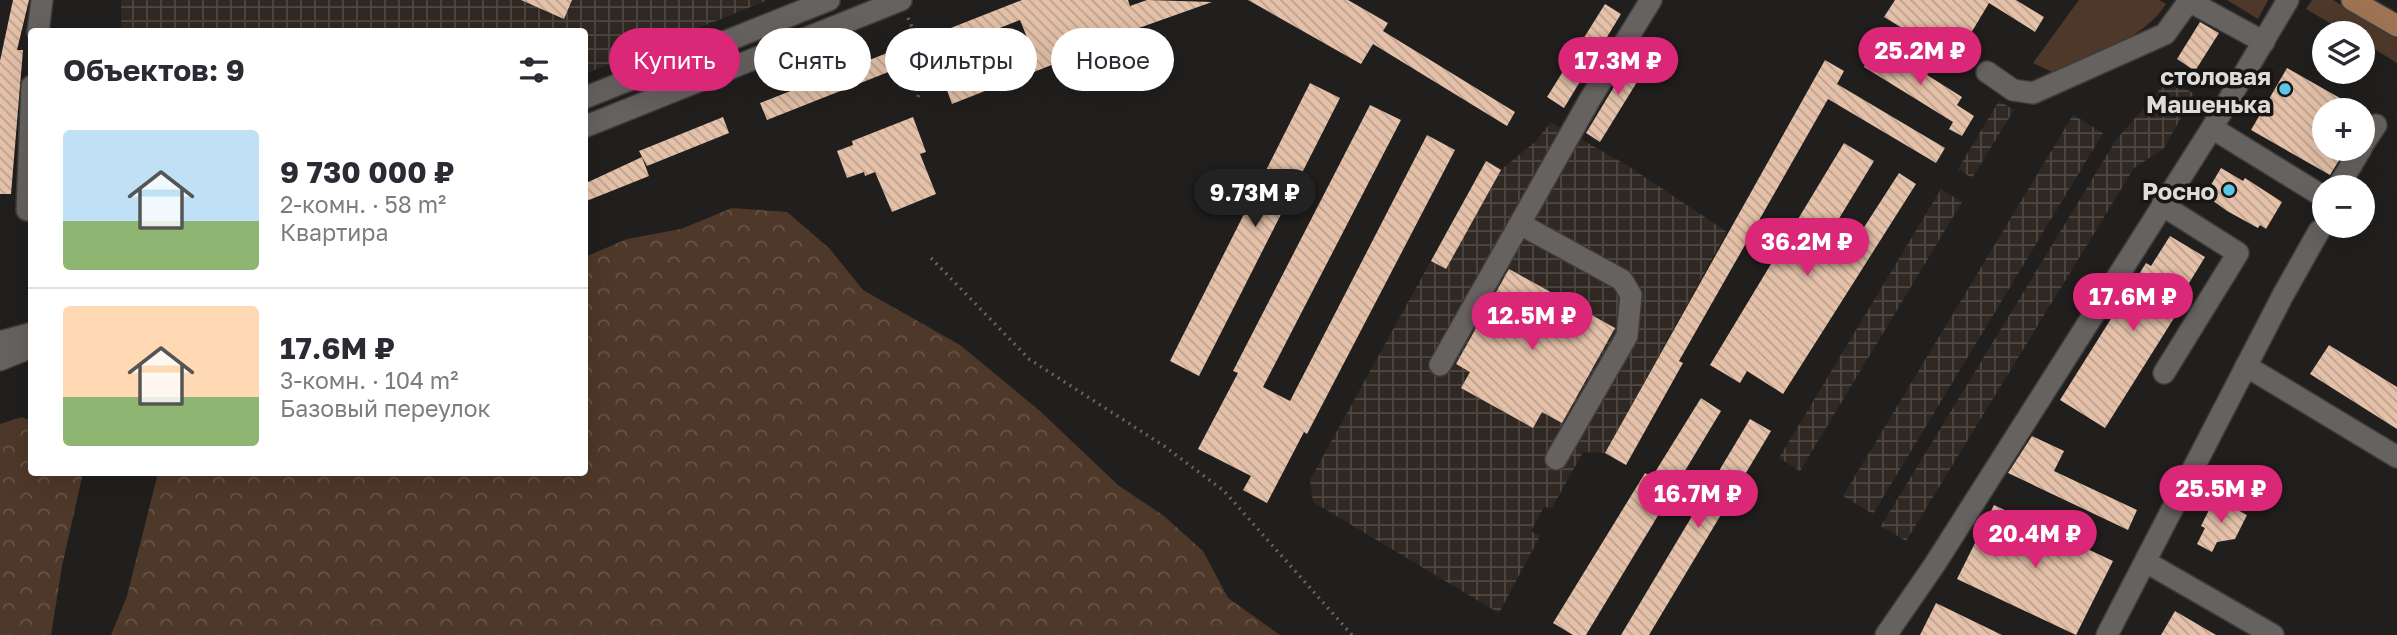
<!DOCTYPE html>
<html lang="ru">
<head>
<meta charset="utf-8">
<style>
  :root { --surface:#fff; --page:#f7f7f7; --text:#2b2b33; --muted:#7c7c81; --line:#e1e1e2; --accent:#db2777 }
  body { margin:0; font-family:"Golos Text",sans-serif; background:var(--page); color:var(--text); height:100vh; display:flex; flex-direction:column; font-size:26px; white-space:nowrap }
  * { box-sizing:border-box; margin:0 }
  p { font-size:23px; color:var(--muted) }
  .icon { flex:none; width:38px; height:38px; fill:none; stroke:currentColor; stroke-width:2; stroke-linecap:round; stroke-linejoin:round }
  .map { position:relative; flex:1; overflow:hidden }
  .sheet { position:absolute; left:28px; top:28px; width:560px; height:448px; display:flex; flex-direction:column; background:var(--surface); border-radius:7px; box-shadow:0 7px 28px #0002 }
  .sheet>* { flex:none }
  .guide { position:absolute; left:609px; top:28px; width:665px; height:63px; display:flex; gap:14px }
  .buttons { position:absolute; left:2312px; top:21px; display:grid; gap:14px }
  .buttons a { display:grid; place-items:center; width:63px; height:63px; border-radius:50%; background:var(--surface); box-shadow:0 7px 28px #0002; font-size:35px }
  .price { position:absolute; translate:-50% -60px; padding:0 16px; border-radius:24px; background:var(--accent); color:#fff; font-size:23px; line-height:46px; filter:drop-shadow(0 2px 4px #0008) }
  .price::after { content:''; position:absolute; left:50%; top:42px; width:21px; height:16px; margin-left:-10px; background:inherit; clip-path:polygon(0 0,100% 0,50% 100%) }
  .price.active { background:#222; color:#fff }
  ul { padding:0; list-style:none }
  li { display:flex; align-items:center; gap:21px; height:175px; padding:0 35px }
  li+li { border-top:2px solid var(--line) }
  li span { display:grid; place-items:center; flex:none; width:196px; height:140px; border-radius:7px; color:#555 }
  li>.icon { margin-inline-start:auto }
  span .icon { width:84px; height:84px; fill:#fffc; stroke-width:1 }
  li b { font-size:30px }
  h2 { display:flex; justify-content:space-between; align-items:center; height:84px; padding:0 35px; font-size:30px }
  .chip { padding:0 24px; border-radius:32px; background:var(--surface); box-shadow:0 7px 28px #0002; font-size:24px; line-height:63px }
  .chip.active { background:var(--accent); color:#fff }
  .map>svg:first-child { display:block }
  .industrial { fill:url(#industrial-grid) }
  .green { fill:#4e3829 }
  .forest { fill:url(#forest-crowns) }
  .building { fill:url(#building-back-hatch) }
  .lines { fill:none; stroke-linecap:round; stroke-linejoin:round }
  .minor-casing { stroke:#3d3c3b; stroke-width:24 }
  .major-casing { stroke:#3d3c3b; stroke-width:24 }
  .path { stroke:#646361; stroke-width:3.5; stroke-dasharray:2 5; stroke-linecap:butt }
  .minor { stroke:#656260; stroke-width:21 }
  .major { stroke:#9d7353; stroke-width:21 }
  .poi-dot { fill:#5bc7e7; stroke:#181614; stroke-width:2.5 }
  .labels { text-anchor:middle; dominant-baseline:central; stroke-width:7; stroke-linejoin:round; paint-order:stroke }
  .poi-label { font-size:24px; font-weight:bold; fill:#dddcdb; stroke:#181614; text-anchor:end }
</style>
</head>
<body>
<div class="map">
<svg width="2397" height="635" viewBox="0 0 2397 635">
  <defs>
    <pattern id="industrial-grid" width="8" height="8" patternUnits="userSpaceOnUse" patternTransform="scale(1.75)"><rect width="8" height="8" fill="#302823"/><path d="M0 4h8M4 0v8" fill="none" stroke="#4e4742"/></pattern>
    <pattern id="forest-crowns" width="20" height="18" patternUnits="userSpaceOnUse" patternTransform="scale(1.75)"><rect width="20" height="18" fill="#4e3829"/><path d="M2 6a3 3 0 1 1 6 0M12 15a3 3 0 1 1 6 0" fill="none" stroke="#675447"/></pattern>
    <pattern id="building-back-hatch" width="6" height="6" patternUnits="userSpaceOnUse" patternTransform="scale(1.75)"><rect width="6" height="6" fill="#e4c1a8"/><path d="M-1 5l2 2M0 0l6 6M5-1l2 2" fill="none" stroke="#bca18e"/></pattern>
  </defs>
  <rect width="100%" height="100%" fill="#211f1d"/>
  <g class="industrial">
    <polygon points="121,0 768,0 585,74 584,32 121,32"/>
    <polygon points="2169,79 2194,94 2164,148 2134,168 1906,541 1881,526 2116,140"/>
    <polygon points="1999,101 2014,110 1972,178 1958,169"/>
    <polygon points="2073,115 2103,133 1873,514 1843,496"/>
    <polygon points="1551,122 1628,166 1727,232 1605,453 1583,452 1552,508 1544,507 1531,531 1540,536 1499,613 1313,502 1310,480 1486,161 1502,169 1535,142"/>
    <polygon points="1941,189 1962,202 1800,471 1779,458"/>
  </g>
  <g class="green">
    <path d="M2079 0H2159L2166 4C2143 40 2092 55 2054 73L2033 63Z"/>
    <polygon points="2227,0 2268,0 2258,19"/>
    <polygon points="2312,0 2333,0 2397,39 2397,63 2363,42 2362,33 2347,33 2306,9"/>
  </g>
  <g class="forest">
    <polygon points="732,208 787,212 829,248 863,290 960,345 1040,411 1118,485 1164,516 1203,551 1228,598 1280,635 111,635 127,596 158,473 584,472 585,257 627,239 681,229"/>
    <polygon points="22,417 31,421 32,472 83,473 62,566 51,635 0,635 0,424"/>
  </g>
  <g class="building">
    <polygon points="13,0 29,0 17,50 23,50 11,194 0,194 0,61"/>
    <polygon points="521,0 572,0 564,19"/>
    <polygon points="1022,0 1128,0 1130,6 1147,0 1212,2 1108,39 1110,42 952,104 943,79 1030,45 1020,20 767,120 760,103"/>
    <polygon points="1248,0 1348,0 1388,23 1383,31 1515,112 1507,126 1373,44 1361,64"/>
    <polygon points="1895,0 2016,0 2044,17 2035,32 1989,3 1955,60 1884,17"/>
    <polygon points="1605,4 1621,14 1564,108 1547,97"/>
    <polygon points="2200,22 2219,33 2195,71 2177,59"/>
    <polygon points="1878,44 1962,97 1957,105 1974,116 1962,136 1949,129 1953,122 1864,67"/>
    <polygon points="1635,52 1650,61 1600,142 1586,133"/>
    <polygon points="1825,60 1844,71 1837,84 1945,148 1936,163 1828,99 1679,361 1683,363 1626,465 1605,453"/>
    <polygon points="2287,68 2361,110 2324,110 2324,149 2346,149 2330,175 2251,130"/>
    <polygon points="1310,83 1340,98 1199,376 1170,361"/>
    <polygon points="1370,105 1401,120 1263,387 1290,401 1427,135 1455,150 1307,434 1304,432 1267,503 1243,490 1251,476 1198,449 1238,373 1233,371"/>
    <polygon points="723,117 729,133 647,166 639,151"/>
    <polygon points="913,117 926,152 920,154 936,194 892,212 875,172 865,176 864,172 847,178 837,151 853,145 852,141"/>
    <polygon points="1844,143 1874,161 1829,235 1850,249 1899,173 1916,184 1783,394 1747,371 1740,383 1710,365"/>
    <polygon points="642,157 649,176 584,202 584,184"/>
    <polygon points="1486,161 1501,170 1446,269 1431,261"/>
    <polygon points="2221,168 2243,181 2245,178 2282,202 2266,229 2260,225 2258,228 2227,211 2205,195"/>
    <polygon points="2170,236 2205,257 2186,288 2191,291 2105,428 2060,400 2146,263 2151,266"/>
    <polygon points="1509,269 1615,328 1562,423 1542,412 1533,428 1461,388 1470,372 1456,364"/>
    <polygon points="2329,345 2397,387 2397,429 2310,374"/>
    <polygon points="1701,398 1721,411 1586,635 1573,635 1553,623 1645,473 1652,477"/>
    <polygon points="1750,419 1771,431 1649,635 1621,635"/>
    <polygon points="2032,436 2064,451 2054,471 2137,510 2128,530 2008,473"/>
    <polygon points="2215,498 2247,515 2235,539 2217,542 2212,552 2197,544 2205,528 2201,526"/>
    <polygon points="1994,505 2113,561 2076,635 1957,579"/>
    <polygon points="1936,603 2002,635 1920,635"/>
    <polygon points="2175,611 2216,635 2161,635"/>
  </g>
  <g class="lines">
    <g class="minor-casing">
      <g id="minor">
        <polyline points="2187,0 2264,42"/>
        <polyline points="38,32 42,0"/>
        <polyline points="1987,72 2013,90 2033,93 2165,34 2189,1"/>
        <polyline points="584,98 829,0"/>
        <polyline points="584,127 901,0"/>
        <polyline points="2212,128 2324,197"/>
        <polyline points="2362,146 2376,125"/>
        <polyline points="2338,187 2361,149"/>
        <polyline points="2162,205 2238,253 2164,373"/>
        <polyline points="27,210 32,86"/>
        <polyline points="1520,224 1622,280 1631,295 1627,336 1556,459"/>
        <polyline points="0,342 32,333"/>
        <polyline points="0,360 32,347"/>
        <polyline points="1440,365 1589,101 1651,0"/>
        <polyline points="2246,366 2397,457"/>
        <polyline points="2146,562 2273,635"/>
        <polyline points="1886,635 1935,564 2212,128 2288,0"/>
        <polyline points="2107,635 2283,295 2319,231"/>
      </g>
    </g>
    <g class="major-casing">
      <polyline id="major" points="2352,0 2397,26"/>
    </g>
    <g class="path">
      <polyline points="908,18 930,67 917,99"/>
      <polyline points="931,258 1029,359 1164,446 1224,491 1352,635"/>
    </g>
    <use href="#minor" class="minor"/>
    <use href="#major" class="major"/>
  </g>
  <g class="poi-dot">
    <circle cx="2285" cy="89" r="7"/>
    <circle cx="2229" cy="190" r="7"/>
  </g>
  <g class="labels">
    <g class="poi-label">
      <text x="2271" y="75">cтоловая<tspan x="2271" dy="28">Машенька</tspan></text>
      <text x="2215" y="190">Росно</text>
    </g>
  </g>
</svg>
<div class="buttons">
<a><svg class="icon" aria-label="layers" viewBox="0 0 24 24"><path d="M12 4l9 5-9 5-9-5zM3 14l9 5 9-5"/></svg></a>
<a>+</a>
<a>−</a>
</div>
<b class="price" style="left:1920px;top:87px">25.2M ₽</b>
<b class="price" style="left:1618px;top:97px">17.3M ₽</b>
<b class="price active" style="left:1255px;top:229px">9.73M ₽</b>
<b class="price" style="left:1807px;top:278px">36.2M ₽</b>
<b class="price" style="left:2133px;top:333px">17.6M ₽</b>
<b class="price" style="left:1532px;top:352px">12.5M ₽</b>
<b class="price" style="left:2221px;top:525px">25.5M ₽</b>
<b class="price" style="left:1698px;top:530px">16.7M ₽</b>
<b class="price" style="left:2035px;top:570px">20.4M ₽</b>
<div class="guide">
<a class="chip active">Купить</a>
<a class="chip">Снять</a>
<a class="chip">Фильтры</a>
<a class="chip">Новое</a>
</div>
<section class="sheet">
<h2>Объектов: 9<svg class="icon" aria-label="filters" viewBox="0 0 24 24"><path d="M4 7h16M4 17h16"/><circle cx="9" cy="7" r="2"/><circle cx="15" cy="17" r="2"/></svg></h2>
<ul>
<li><span style="background:linear-gradient(#bfe0f5 65%,#8fb573 0)"><svg class="icon" aria-label="home" viewBox="0 0 24 24"><path d="M3 11l9-7 9 7M6 9v11h12V9"/></svg></span><div><b>9 730 000 ₽</b><p>2-комн. · 58 m²</p><p>Квартира</p></div></li>
<li><span style="background:linear-gradient(#ffd9b3 65%,#8fb573 0)"><svg class="icon" aria-label="home" viewBox="0 0 24 24"><path d="M3 11l9-7 9 7M6 9v11h12V9"/></svg></span><div><b>17.6M ₽</b><p>3-комн. · 104 m²</p><p>Базовый переулок</p></div></li>
</ul>
</section>
</div>
</body>
</html>
